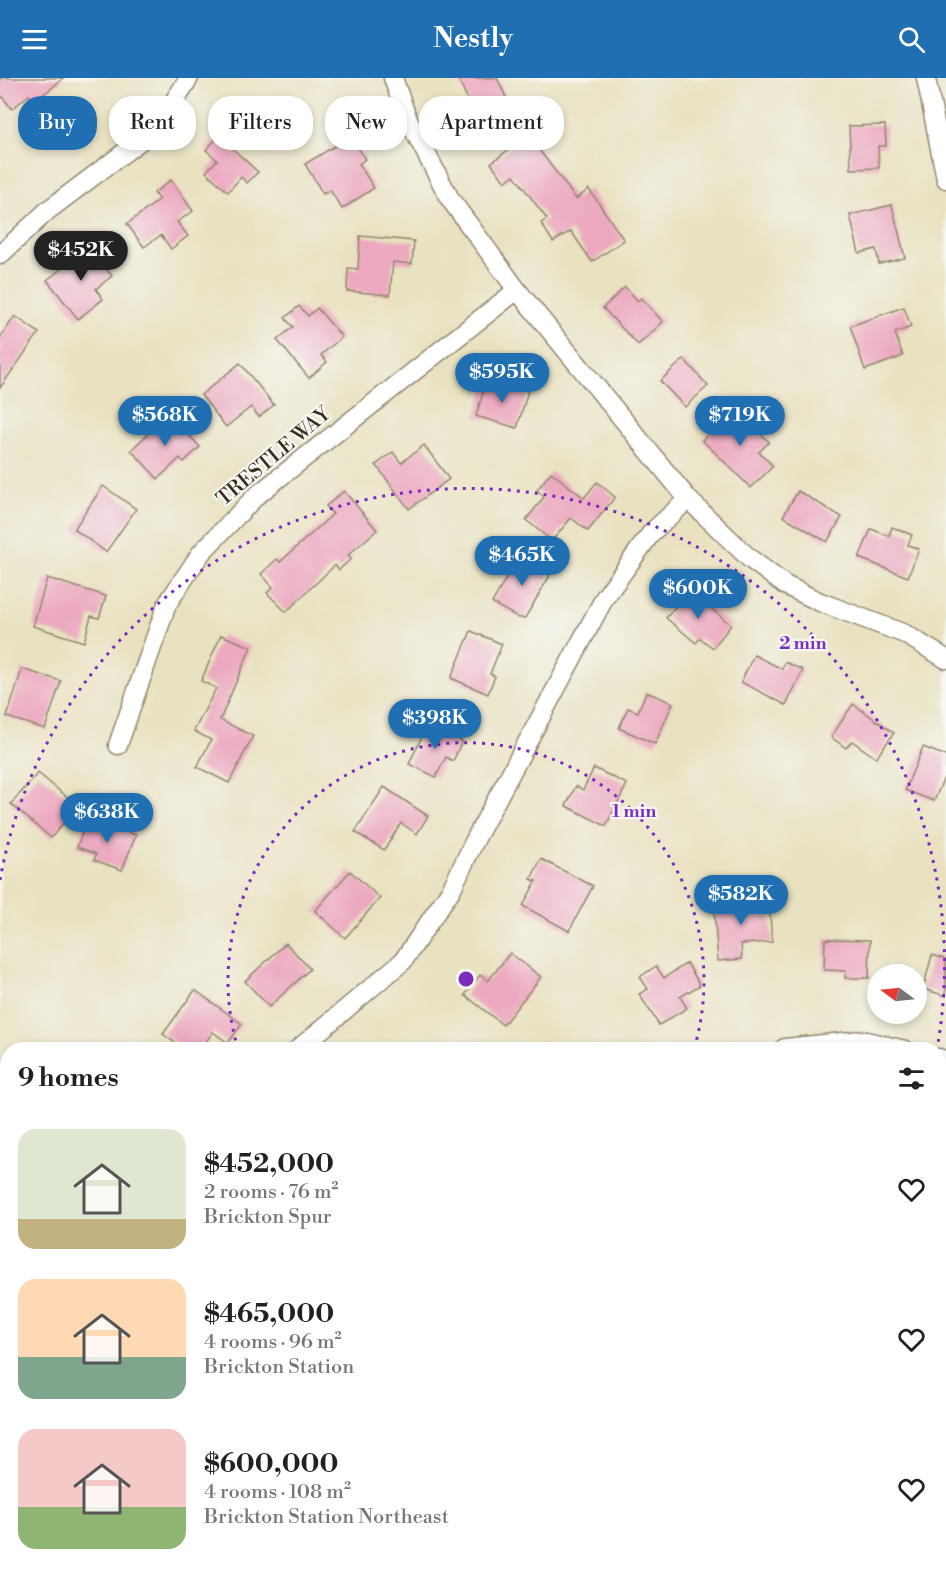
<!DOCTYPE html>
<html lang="en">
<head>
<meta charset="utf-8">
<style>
  :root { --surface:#fff; --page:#f2f2f2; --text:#202124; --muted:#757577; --accent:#1f6fb2 }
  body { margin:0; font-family:"Libre Bodoni",serif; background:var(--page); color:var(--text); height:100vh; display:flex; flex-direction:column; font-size:22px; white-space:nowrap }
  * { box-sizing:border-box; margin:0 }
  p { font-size:20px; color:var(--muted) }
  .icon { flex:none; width:33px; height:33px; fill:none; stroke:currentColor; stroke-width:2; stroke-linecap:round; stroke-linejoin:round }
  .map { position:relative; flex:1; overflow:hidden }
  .details { position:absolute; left:0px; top:964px; width:946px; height:536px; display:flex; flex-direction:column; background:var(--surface); border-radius:24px 24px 0 0; box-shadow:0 3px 9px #0003 }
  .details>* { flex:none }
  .top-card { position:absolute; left:18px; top:18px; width:600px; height:54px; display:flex; gap:12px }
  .needle { width:39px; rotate:285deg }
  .buttons { position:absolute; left:867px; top:886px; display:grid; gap:12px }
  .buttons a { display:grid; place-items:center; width:60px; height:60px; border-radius:50%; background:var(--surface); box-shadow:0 3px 9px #0003; font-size:30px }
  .price { position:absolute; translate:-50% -51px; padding:0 14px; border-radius:21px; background:var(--accent); color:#fff; font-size:20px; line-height:39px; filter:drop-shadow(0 2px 3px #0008) }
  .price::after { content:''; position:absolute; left:50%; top:36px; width:18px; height:14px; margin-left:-9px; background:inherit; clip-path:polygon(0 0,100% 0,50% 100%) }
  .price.selected { background:#222; color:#fff }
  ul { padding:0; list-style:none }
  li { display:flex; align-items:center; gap:18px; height:150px; padding:0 18px }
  li span { display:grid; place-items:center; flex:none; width:168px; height:120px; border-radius:18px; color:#555 }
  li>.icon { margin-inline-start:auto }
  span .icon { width:72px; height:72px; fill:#fffc; stroke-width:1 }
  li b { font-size:26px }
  h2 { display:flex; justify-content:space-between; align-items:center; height:72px; padding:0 18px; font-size:26px }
  .pill { padding:0 21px; border-radius:24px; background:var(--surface); box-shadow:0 3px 9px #0003; font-size:21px; line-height:54px }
  .pill.selected { background:var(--accent); color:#fff }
  header { display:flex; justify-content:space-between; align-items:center; height:78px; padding:0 18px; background:var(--accent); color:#fff; font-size:27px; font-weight:800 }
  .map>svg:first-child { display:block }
  .forest { fill:#90ac5f; stroke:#666b3e; stroke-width:1.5 }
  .building { fill:#eca9bf }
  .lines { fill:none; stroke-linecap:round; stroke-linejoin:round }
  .street-casing { stroke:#928670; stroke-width:21 }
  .street { stroke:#fff; stroke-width:18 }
  .ring { fill:none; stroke:#7b2cbf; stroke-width:3; stroke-dasharray:3 6 }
  .labels { text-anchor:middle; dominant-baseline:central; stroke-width:4.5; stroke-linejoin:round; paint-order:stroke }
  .street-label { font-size:20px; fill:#3b2a1e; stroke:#f6f6f2 }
  .centre { fill:#7b2cbf; stroke:#f6f6f2; stroke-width:3 }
  .ring-label { font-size:18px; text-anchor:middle; font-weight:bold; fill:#7b2cbf; stroke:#f6f6f2; stroke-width:4.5; stroke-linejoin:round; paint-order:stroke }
</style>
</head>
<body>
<header><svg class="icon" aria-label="menu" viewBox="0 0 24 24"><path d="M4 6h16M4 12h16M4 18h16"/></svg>Nestly<svg class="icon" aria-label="search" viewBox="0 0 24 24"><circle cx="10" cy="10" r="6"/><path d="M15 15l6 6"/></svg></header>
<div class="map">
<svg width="946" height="1499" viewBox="0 0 946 1499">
  <rect width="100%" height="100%" fill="#f6f6f2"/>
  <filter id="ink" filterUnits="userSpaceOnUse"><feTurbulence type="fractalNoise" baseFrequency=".0167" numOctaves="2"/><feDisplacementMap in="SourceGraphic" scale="12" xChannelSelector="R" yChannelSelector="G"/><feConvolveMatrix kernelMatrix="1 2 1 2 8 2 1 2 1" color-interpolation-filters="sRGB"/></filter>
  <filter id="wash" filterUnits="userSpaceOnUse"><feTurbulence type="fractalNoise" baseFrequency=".008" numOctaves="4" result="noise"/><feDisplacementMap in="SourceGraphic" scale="24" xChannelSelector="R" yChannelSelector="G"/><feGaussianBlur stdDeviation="1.35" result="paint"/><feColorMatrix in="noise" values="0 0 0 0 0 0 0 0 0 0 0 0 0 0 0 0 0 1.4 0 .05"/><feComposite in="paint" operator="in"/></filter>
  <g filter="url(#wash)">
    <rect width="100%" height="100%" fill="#e9e2c1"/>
    <polygon class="forest" points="0,1446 7,1447 8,1492 290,1492 331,1499 0,1499"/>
    <g id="blocks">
      <g class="building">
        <polygon points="0,0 64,0 35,23 29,17 12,31 0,16"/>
        <polygon points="458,0 497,0 510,28 477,43"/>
        <polygon points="885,47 886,68 878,68 879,90 851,91 849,48"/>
        <polygon points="528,57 576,121 589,111 624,162 592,184 571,153 553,164 541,145 547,141 514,97 505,104 491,85"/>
        <polygon points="219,58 258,94 247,105 241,99 228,114 206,94 217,82 206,72"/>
        <polygon points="351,58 365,81 359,86 374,110 342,131 330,112 323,116 305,86"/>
        <polygon points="171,102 193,133 177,144 188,158 171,171 161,157 144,169 127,146 159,122 154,115"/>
        <polygon points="892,127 905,180 879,186 876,171 859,175 850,137"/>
        <polygon points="360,158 414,163 412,186 393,184 390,217 347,213 348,190 358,191"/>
        <polygon points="89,169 112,198 96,211 103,221 78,241 47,202"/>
        <polygon points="625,209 638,223 641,220 663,244 638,267 603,230"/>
        <polygon points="299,228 308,238 317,230 342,259 321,277 327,284 309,300 277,262 293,249 285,240"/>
        <polygon points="904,229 911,249 895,255 903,278 865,292 850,248"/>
        <polygon points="15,238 39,255 0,310 0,260"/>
        <polygon points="684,281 708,308 685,329 660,303"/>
        <polygon points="240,285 274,327 259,339 251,329 226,349 201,317"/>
        <polygon points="487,301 528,313 517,350 476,338"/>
        <polygon points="735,330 769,364 759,374 773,388 751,410 702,362"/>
        <polygon points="169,336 200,369 184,384 180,380 158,401 131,372"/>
        <polygon points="424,367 449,401 409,431 376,387 393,374 401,385"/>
        <polygon points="551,394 584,420 597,404 615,419 588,453 571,440 552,463 526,442 544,419 537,412"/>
        <polygon points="103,408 136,431 106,474 74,451"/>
        <polygon points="344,413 377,452 348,477 351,481 339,492 335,487 286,534 267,515 273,509 261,496 277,481 280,484 333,436 326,428"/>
        <polygon points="798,413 842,439 827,464 783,438"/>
        <polygon points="892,449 912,457 908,467 919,471 908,499 859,480 871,451 889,458"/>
        <polygon points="520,476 549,492 549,499 525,540 519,540 492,525"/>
        <polygon points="47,500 106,518 99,540 91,538 84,564 33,548"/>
        <polygon points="689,512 731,547 713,570 700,560 696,565 666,540"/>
        <polygon points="471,553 502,566 490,596 495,598 488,616 451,600"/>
        <polygon points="221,557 251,569 220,642 253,658 229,705 197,689 211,662 194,653 216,610 201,603"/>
        <polygon points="754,577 782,591 785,584 803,592 786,627 741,604"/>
        <polygon points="22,591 61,603 45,651 7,639"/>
        <polygon points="646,614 673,625 655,666 619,650 628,630 638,634"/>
        <polygon points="853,626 894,655 876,680 852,663 846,670 831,659"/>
        <polygon points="428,646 462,663 453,683 446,679 436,699 409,686"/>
        <polygon points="923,669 946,678 946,695 934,723 905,712"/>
        <polygon points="594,690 627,706 606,748 566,728 576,708 583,712"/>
        <polygon points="38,695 78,728 51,760 11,726"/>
        <polygon points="384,709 428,738 417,756 401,745 384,772 355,754"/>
        <polygon points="86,744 106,751 107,747 136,757 122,792 94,782 96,776 77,769"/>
        <polygon points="541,781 593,808 569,853 523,828 536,803 531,801"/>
        <polygon points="350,793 380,820 345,860 315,833"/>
        <polygon points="748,816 749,826 769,824 772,864 741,866 742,881 718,883 714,831 729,830 728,818"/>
        <polygon points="825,861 870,862 869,900 845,900 846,893 824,892"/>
        <polygon points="286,865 310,891 269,929 245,903"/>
        <polygon points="510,875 541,899 503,947 465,917 480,897 488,903"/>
        <polygon points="932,877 946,881 946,918 923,911"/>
        <polygon points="687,885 700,907 680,919 687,930 659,947 639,916 648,911 640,899 656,888 664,900"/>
        <polygon points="195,912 242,946 228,965 213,954 200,972 185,972 163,956"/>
      </g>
    </g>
  </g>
  <g filter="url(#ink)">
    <use href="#blocks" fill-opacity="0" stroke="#928670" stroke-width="1.5"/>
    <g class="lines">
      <g class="street-casing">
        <g id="street">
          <polyline points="393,0 407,39 450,121 517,212 688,421 749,480 785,507 820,524 905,556 946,581"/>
          <polyline points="926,0 946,101"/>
          <polyline points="0,177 47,133 157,50 189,0"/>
          <polyline points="118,667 167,526 201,475 256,418 517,212"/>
          <polyline points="297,972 403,883 451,812 476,760 605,519 652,454 688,421"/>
          <polyline points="782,972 785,970 862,962 905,972"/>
          <polyline points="939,980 946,983"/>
          <polyline points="939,1408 946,1414"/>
        </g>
      </g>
      <use href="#street" class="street"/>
    </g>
  </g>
  <g class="ring">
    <path d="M238 971A238 238 0 1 1 694 971"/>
    <path d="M7 1028A476 476 0 0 1 0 1000M0 802A476 476 0 0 1 937 971"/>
  </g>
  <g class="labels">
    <g class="street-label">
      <text transform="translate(274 379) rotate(-40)">TRESTLE WAY</text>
    </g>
  </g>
  <circle cx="466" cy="901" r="9" class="centre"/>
  <g class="ring-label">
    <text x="803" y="571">2 min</text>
    <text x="634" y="739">1 min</text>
  </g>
</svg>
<div class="buttons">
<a><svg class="needle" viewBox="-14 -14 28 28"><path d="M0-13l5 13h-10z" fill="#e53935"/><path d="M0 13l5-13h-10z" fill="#757577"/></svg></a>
</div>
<b class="price selected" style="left:81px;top:204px">$452K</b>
<b class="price" style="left:502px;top:326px">$595K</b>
<b class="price" style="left:165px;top:369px">$568K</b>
<b class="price" style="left:740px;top:369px">$719K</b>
<b class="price" style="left:522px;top:509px">$465K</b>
<b class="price" style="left:698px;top:542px">$600K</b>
<b class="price" style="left:435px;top:672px">$398K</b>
<b class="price" style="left:107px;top:766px">$638K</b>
<b class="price" style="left:741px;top:848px">$582K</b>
<div class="top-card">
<a class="pill selected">Buy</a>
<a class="pill">Rent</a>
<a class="pill">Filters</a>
<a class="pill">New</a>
<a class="pill">Apartment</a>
</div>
<section class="details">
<h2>9 homes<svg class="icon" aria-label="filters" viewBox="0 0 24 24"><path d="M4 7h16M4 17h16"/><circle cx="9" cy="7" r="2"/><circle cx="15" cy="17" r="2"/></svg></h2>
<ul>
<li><span style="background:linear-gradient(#dfe7d0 75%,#c2b280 0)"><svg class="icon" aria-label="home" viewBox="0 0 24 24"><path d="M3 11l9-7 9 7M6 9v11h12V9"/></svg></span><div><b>$452,000</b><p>2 rooms · 76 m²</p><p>Brickton Spur</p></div><svg class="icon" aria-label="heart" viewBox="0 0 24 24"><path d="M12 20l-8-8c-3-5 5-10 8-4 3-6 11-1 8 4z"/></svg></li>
<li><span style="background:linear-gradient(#ffd9b3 65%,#7fa58c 0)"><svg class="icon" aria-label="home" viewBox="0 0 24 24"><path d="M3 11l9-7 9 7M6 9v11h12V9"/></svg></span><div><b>$465,000</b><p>4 rooms · 96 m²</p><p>Brickton Station</p></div><svg class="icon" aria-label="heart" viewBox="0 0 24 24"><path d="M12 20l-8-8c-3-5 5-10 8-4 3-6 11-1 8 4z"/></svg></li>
<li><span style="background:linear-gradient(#f6c9c9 65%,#8fb573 0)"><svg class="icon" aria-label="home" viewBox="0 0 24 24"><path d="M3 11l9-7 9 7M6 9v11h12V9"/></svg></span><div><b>$600,000</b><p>4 rooms · 108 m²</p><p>Brickton Station Northeast</p></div><svg class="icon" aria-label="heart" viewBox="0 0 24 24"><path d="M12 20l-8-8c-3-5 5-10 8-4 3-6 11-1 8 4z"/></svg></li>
</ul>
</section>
</div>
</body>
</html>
